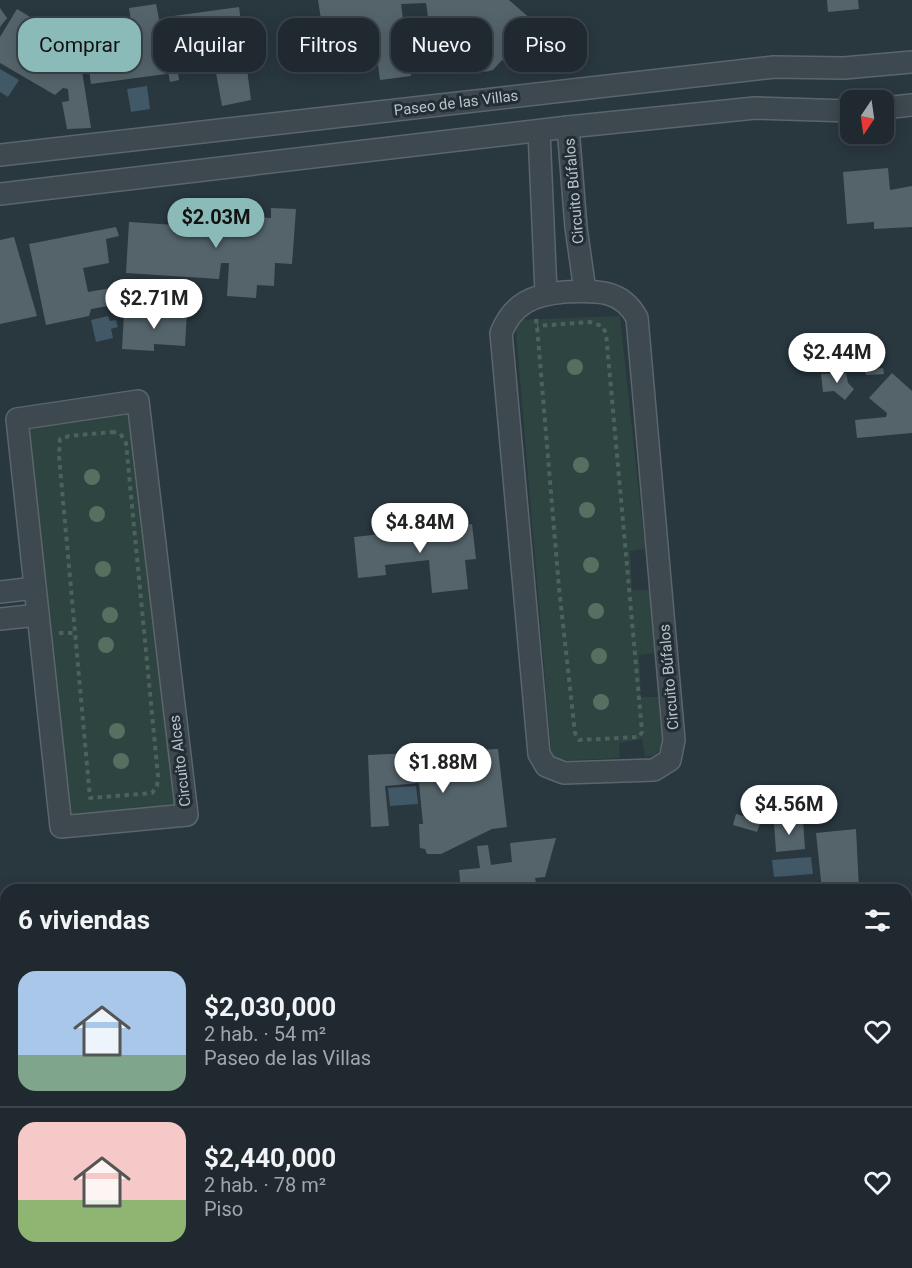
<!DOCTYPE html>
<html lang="es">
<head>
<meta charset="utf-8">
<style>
  :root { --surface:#1f292f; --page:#273137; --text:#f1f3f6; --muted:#a1a6aa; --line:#3c454b; --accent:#8bbbb9 }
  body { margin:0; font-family:Roboto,sans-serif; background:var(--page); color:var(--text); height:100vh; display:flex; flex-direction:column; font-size:22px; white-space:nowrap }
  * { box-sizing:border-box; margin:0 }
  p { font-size:20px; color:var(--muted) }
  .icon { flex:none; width:33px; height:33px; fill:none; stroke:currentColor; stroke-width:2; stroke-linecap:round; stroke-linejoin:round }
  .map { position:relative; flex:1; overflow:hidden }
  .details { position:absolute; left:0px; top:884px; width:912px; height:386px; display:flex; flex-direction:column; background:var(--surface); border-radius:18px 18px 0 0; box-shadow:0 3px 15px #0003,0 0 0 2px var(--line) }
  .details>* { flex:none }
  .banner { position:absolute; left:18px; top:18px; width:600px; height:54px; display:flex; gap:12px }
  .needle { width:39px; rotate:193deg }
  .fabs { position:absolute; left:840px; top:90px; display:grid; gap:12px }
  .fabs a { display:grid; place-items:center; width:54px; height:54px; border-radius:12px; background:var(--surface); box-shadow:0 3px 15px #0003,0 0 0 2px var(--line); font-size:30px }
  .price { position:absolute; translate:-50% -51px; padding:0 14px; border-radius:21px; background:#fff; color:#222; font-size:20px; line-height:39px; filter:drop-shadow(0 2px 3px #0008) }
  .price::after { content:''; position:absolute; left:50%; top:36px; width:18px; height:14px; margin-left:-9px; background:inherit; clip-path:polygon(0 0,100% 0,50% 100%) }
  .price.on { background:var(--accent); color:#111 }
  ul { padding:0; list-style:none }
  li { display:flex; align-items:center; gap:18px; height:150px; padding:0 18px }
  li+li { border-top:2px solid var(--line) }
  li span { display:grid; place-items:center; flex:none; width:168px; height:120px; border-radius:18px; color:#555 }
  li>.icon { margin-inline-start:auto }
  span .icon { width:72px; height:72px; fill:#fffc; stroke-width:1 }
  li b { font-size:26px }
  h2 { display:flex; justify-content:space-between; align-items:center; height:72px; padding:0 18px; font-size:26px }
  .pill { padding:0 21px; border-radius:18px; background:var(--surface); box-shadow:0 3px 15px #0003,0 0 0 2px var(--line); font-size:21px; line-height:54px }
  .pill.on { background:var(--accent); color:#111 }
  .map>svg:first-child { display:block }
  .green { fill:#2e4440 }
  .water { fill:#415866 }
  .building { fill:#55646b }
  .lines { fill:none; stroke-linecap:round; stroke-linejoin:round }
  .street-casing { stroke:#5b666c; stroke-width:24 }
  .path { stroke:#4d615f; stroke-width:4; stroke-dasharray:4.5 4.5; stroke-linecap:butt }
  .street { stroke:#3d484f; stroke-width:21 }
  .tree { fill:#566f60 }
  .labels { text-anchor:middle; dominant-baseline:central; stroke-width:6; stroke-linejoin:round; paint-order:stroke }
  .street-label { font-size:15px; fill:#bac3c9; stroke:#222d34 }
</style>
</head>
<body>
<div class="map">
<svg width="912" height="1268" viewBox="0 0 912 1268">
  <rect width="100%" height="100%" fill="#29373f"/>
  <g class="green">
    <polygon points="620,316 645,549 630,551 632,590 652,590 656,653 639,655 641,697 658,697 663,746 655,755 645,757 642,739 619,743 620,758 552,761 515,320"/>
    <polygon points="133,408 178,809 65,820 26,422"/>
    <polygon points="80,1263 771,1263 771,1268 81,1268"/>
  </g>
  <g class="water">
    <polygon points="428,43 448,58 450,63 445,70 438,72 417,62 413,50 416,45"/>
    <polygon points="0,69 19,80 8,97 0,92"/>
    <polygon points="147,86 150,109 131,112 127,89"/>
    <polygon points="159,293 186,295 185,311 157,308"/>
    <polygon points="108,316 110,321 116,320 118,327 111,329 113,338 96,342 91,320"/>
    <polygon points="416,786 418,804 390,806 388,788"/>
    <polygon points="811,857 813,874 774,877 772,860"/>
    <polygon points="233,1263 286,1263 286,1268 241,1268"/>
  </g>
  <g class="building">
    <polygon points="318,0 509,0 540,27 540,32 511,67 502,60 493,70 484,72 473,65 473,60 461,61 446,52 443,33 429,25 426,3 401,4 411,76 380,80 377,58 328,65"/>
    <polygon points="827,0 858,0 859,9 828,12"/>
    <polygon points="156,4 160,24 167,23 166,17 239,7 251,100 222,106 215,67 178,73 179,80 170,82 161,32 166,74 91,84 83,28 131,21 129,8"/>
    <polygon points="0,8 7,18 0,27"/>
    <polygon points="17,9 40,23 43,17 56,24 49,34 65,33 66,48 60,64 80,58 91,128 67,129 62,102 69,101 68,89 63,88 55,95 0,63 0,37"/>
    <polygon points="888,168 890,190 912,186 912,227 874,229 874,222 847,224 843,172"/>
    <polygon points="271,208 296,209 292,264 275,263 274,286 257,285 256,298 227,296 229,263 221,263 219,279 126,273 129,222 191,226 192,216 196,213 271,218"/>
    <polygon points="116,227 119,236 106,239 109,263 83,268 88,292 111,288 114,305 91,309 89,316 46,325 29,244"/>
    <polygon points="14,237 37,316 0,324 0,240"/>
    <polygon points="154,310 187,312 185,346 154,344 154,351 122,349 124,313 154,315"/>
    <polygon points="883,368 884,374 866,375 865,370"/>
    <polygon points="846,373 848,383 854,389 845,400 834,391 823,392 821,374"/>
    <polygon points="892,373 912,391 912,433 857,438 855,420 886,417 887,413 869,398"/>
    <polygon points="472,524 476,559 465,560 468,589 432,593 429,560 385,565 386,575 358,578 354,537"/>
    <polygon points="498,749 507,827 492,829 441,854 427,854 425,849 420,848 419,824 423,824 419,783 385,786 389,826 371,827 368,755"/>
    <polygon points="786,807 800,810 798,817 783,819"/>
    <polygon points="736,814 761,821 757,832 733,825"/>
    <polygon points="803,820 805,849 776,852 774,822"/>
    <polygon points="856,829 859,889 822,890 816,833"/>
    <polygon points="556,838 545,877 535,878 536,883 527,884 527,890 461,890 459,870 480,868 477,846 488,845 491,865 512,862 510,843"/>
    <polygon points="3,1037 6,1040 6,1089 0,1095 0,1041"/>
    <polygon points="912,1134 912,1203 906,1203 906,1135"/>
  </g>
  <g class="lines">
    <g class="street-casing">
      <g id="street">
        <polyline points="884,108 912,105"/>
        <polyline points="568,127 576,227 585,291"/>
        <polyline points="539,131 546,293"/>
        <polyline points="0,155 774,67 844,68 912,62"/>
        <polyline points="0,194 568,127 755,108 850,111"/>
        <path d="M564 292C594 291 621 288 637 318L674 740 670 760 654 770 564 773 546 766 539 754 501 333C513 303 533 295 564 292Z"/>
        <polygon points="138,401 187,815 61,827 17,419"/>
        <polyline points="0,592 35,588"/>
        <polyline points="0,619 38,615"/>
        <polyline points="65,1263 65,1268"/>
        <polyline points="780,1268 781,1263"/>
      </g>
    </g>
    <g class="path">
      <polyline points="536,319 537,326 559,588 575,733 579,740 639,737 642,732 606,333 602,326 590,322 537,326"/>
      <polygon points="112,432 120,433 126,443 158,776 157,786 152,793 90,798 59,456 60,439 69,436"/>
      <polyline points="59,633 73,633"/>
      <polyline points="217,1263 227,1268"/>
      <polyline points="357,1263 370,1267 379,1263"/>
      <polyline points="444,1263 446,1268"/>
      <polyline points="119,1268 124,1263"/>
      <polyline points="169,1268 172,1263"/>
      <polyline points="302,1268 305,1263"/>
      <polyline points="554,1268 574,1268"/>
      <polyline points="745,1268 747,1263"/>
    </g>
    <use href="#street" class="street"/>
  </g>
  <g class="tree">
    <circle cx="575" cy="367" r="8"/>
    <circle cx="581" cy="465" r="8"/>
    <circle cx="92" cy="477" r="8"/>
    <circle cx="587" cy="510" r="8"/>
    <circle cx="97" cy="514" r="8"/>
    <circle cx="591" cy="565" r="8"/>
    <circle cx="103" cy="569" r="8"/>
    <circle cx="596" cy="611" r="8"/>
    <circle cx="110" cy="615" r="8"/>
    <circle cx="106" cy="645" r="8"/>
    <circle cx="599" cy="656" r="8"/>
    <circle cx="601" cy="702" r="8"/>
    <circle cx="117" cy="731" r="8"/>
    <circle cx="121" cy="761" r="8"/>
  </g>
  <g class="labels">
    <g class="street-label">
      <text transform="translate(456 103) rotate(-7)">Paseo de las Villas</text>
      <text transform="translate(574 191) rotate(-95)">Circuito Búfalos</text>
      <text transform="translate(669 677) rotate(-95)">Circuito Búfalos</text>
      <text transform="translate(180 761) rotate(-97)">Circuito Alces</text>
    </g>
  </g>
</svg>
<div class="fabs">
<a><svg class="needle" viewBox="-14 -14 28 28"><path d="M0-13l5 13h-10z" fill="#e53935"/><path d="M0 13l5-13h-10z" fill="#a1a6aa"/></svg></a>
</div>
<b class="price on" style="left:216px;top:249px">$2.03M</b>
<b class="price" style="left:154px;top:330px">$2.71M</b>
<b class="price" style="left:837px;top:384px">$2.44M</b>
<b class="price" style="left:420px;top:554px">$4.84M</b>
<b class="price" style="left:443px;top:794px">$1.88M</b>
<b class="price" style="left:789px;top:836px">$4.56M</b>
<div class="banner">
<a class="pill on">Comprar</a>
<a class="pill">Alquilar</a>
<a class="pill">Filtros</a>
<a class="pill">Nuevo</a>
<a class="pill">Piso</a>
</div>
<section class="details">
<h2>6 viviendas<svg class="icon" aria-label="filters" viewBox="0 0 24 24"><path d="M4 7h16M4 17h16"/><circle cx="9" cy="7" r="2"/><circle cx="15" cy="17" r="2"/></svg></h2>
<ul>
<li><span style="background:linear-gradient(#a9c7e8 70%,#7fa58c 0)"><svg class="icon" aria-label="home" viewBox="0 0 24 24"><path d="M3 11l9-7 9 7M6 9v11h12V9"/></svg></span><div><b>$2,030,000</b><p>2 hab. · 54 m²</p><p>Paseo de las Villas</p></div><svg class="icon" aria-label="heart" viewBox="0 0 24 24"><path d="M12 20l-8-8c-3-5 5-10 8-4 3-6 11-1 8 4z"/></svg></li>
<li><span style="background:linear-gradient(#f6c9c9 65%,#8fb573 0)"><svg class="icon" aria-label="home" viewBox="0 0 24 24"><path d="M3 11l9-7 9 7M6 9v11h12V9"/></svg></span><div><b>$2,440,000</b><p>2 hab. · 78 m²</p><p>Piso</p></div><svg class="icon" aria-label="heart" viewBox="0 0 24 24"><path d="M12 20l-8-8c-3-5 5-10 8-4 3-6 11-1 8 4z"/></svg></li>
</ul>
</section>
</div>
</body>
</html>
